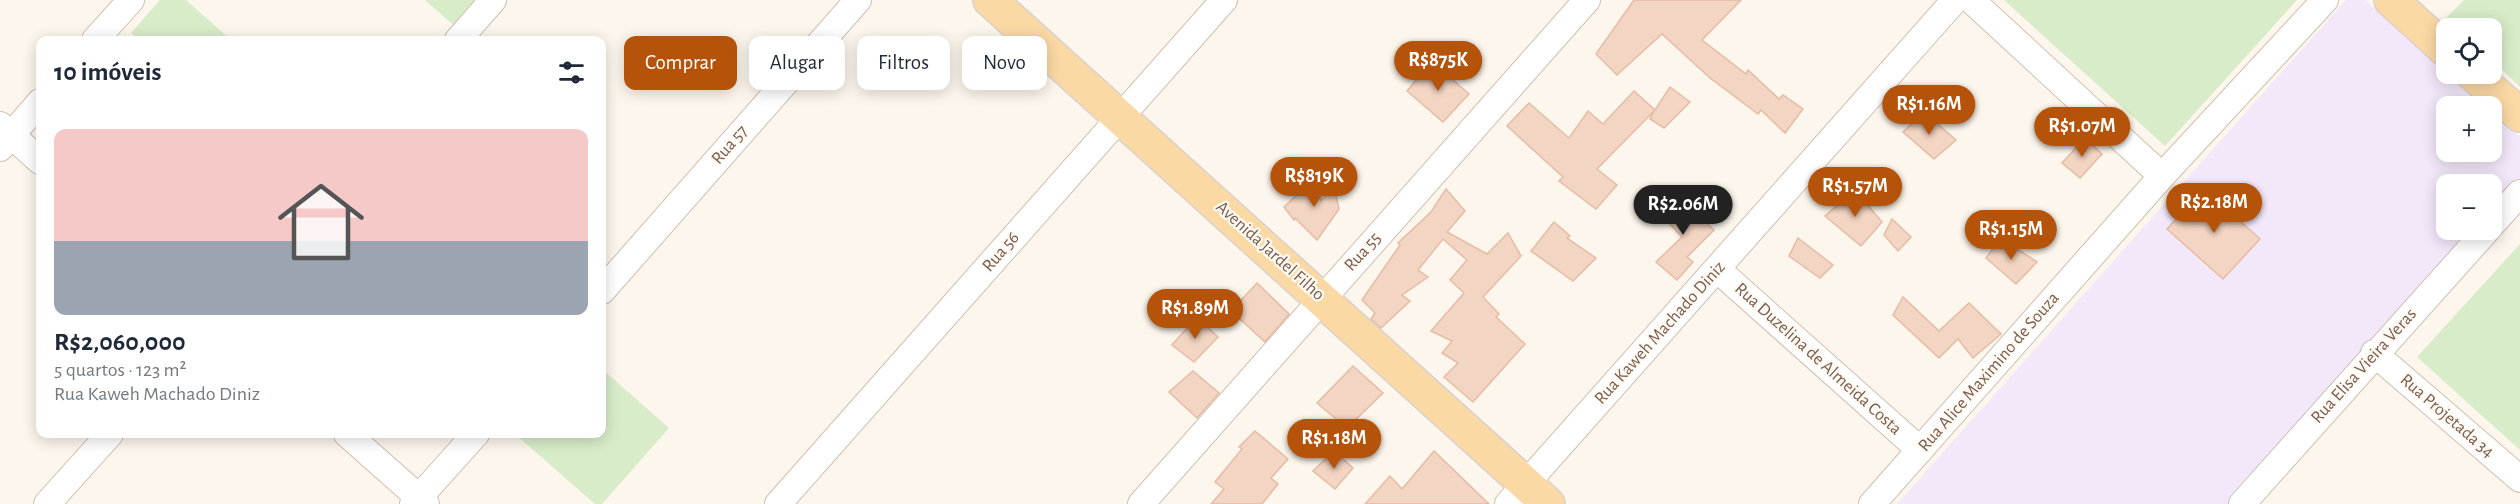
<!DOCTYPE html>
<html lang="pt">
<head>
<meta charset="utf-8">
<style>
  :root { --surface:#fff; --page:#f2f2f3; --text:#1f2937; --muted:#747a83; --accent:#b45309 }
  body { margin:0; font-family:"Alegreya Sans",sans-serif; background:var(--page); color:var(--text); height:100vh; display:flex; flex-direction:column; font-size:22px; white-space:nowrap }
  * { box-sizing:border-box; margin:0 }
  p { font-size:20px; color:var(--muted) }
  .icon { flex:none; width:33px; height:33px; fill:none; stroke:currentColor; stroke-width:2; stroke-linecap:round; stroke-linejoin:round }
  .map { position:relative; flex:1; overflow:hidden }
  .panel { position:absolute; left:36px; top:36px; width:570px; height:402px; display:flex; flex-direction:column; background:var(--surface); border-radius:12px; box-shadow:0 3px 15px #0003 }
  .panel>* { flex:none }
  .top-card { position:absolute; left:624px; top:36px; width:570px; height:54px; display:flex; gap:12px }
  .fabs { position:absolute; left:2436px; top:18px; display:grid; gap:12px }
  .fabs a { display:grid; place-items:center; width:66px; height:66px; border-radius:12px; background:var(--surface); box-shadow:0 3px 15px #0003; font-size:30px }
  .price { position:absolute; translate:-50% -51px; padding:0 14px; border-radius:21px; background:var(--accent); color:#fff; font-size:20px; line-height:39px; filter:drop-shadow(0 2px 3px #0008) }
  .price::after { content:''; position:absolute; left:50%; top:36px; width:18px; height:14px; margin-left:-9px; background:inherit; clip-path:polygon(0 0,100% 0,50% 100%) }
  .price.selected { background:#222; color:#fff }
  ul { padding:0; list-style:none }
  li { display:grid; align-content:center; gap:12px; height:318px; padding:0 18px }
  li span { display:grid; place-items:center; height:186px; border-radius:12px; color:#555 }
  li>.icon { margin-inline-start:auto }
  span .icon { width:108px; height:108px; fill:#fffc; stroke-width:1 }
  li b { font-size:26px }
  h2 { display:flex; justify-content:space-between; align-items:center; height:72px; padding:0 18px; font-size:26px }
  .pill { padding:0 21px; border-radius:12px; background:var(--surface); box-shadow:0 3px 15px #0003; font-size:21px; line-height:54px }
  .pill.selected { background:var(--accent); color:#fff }
  .map>svg:first-child { display:block }
  .education { fill:#f3e8fa }
  .green { fill:#d8ecc9 }
  .building { fill:#f3d5c3; stroke:#e6bba3; stroke-width:1.5 }
  .lines { fill:none; stroke-linecap:round; stroke-linejoin:round }
  .minor-casing { stroke:#d1beb0; stroke-width:28 }
  .major-casing { stroke:#dad1cd; stroke-width:36 }
  .minor { stroke:#fff; stroke-width:26 }
  .major { stroke:#fbd9a5; stroke-width:33 }
  .labels { text-anchor:middle; dominant-baseline:central; stroke-width:4.5; stroke-linejoin:round; paint-order:stroke }
  .street-label { font-size:18px; fill:#7a5c4d; stroke:#fffaf3 }
</style>
</head>
<body>
<div class="map">
<svg width="2520" height="504" viewBox="0 0 2520 504">
  <rect width="100%" height="100%" fill="#fdf6ec"/>
  <polygon class="education" points="2346,0 2365,0 2485,106 2446,106 2446,152 2492,152 2492,112 2520,137 2520,178 2492,210 2492,184 2446,184 2446,230 2475,230 2234,504 1897,504"/>
  <g class="green">
    <polygon points="160,0 186,0 231,40 140,40 131,33"/>
    <polygon points="425,0 486,0 459,30"/>
    <polygon points="2004,0 2297,0 2165,146"/>
    <polygon points="2464,0 2520,0 2520,87 2492,60 2492,28 2457,28 2446,18"/>
    <polygon points="2520,244 2520,450 2417,357"/>
    <polygon points="602,369 669,428 602,504 595,504 515,434 602,434"/>
  </g>
  <g class="building">
    <polygon points="1634,0 1741,0 1702,40 1746,74 1748,70 1779,99 1783,95 1803,109 1785,133 1761,110 1758,114 1710,78 1662,34 1617,75 1596,54"/>
    <polygon points="1432,61 1469,94 1443,122 1407,91"/>
    <polygon points="1670,87 1690,102 1664,128 1650,119 1654,111 1597,169 1617,185 1596,209 1559,181 1563,177 1507,126 1529,103 1569,138 1588,111 1603,124 1634,91 1655,110"/>
    <polygon points="1924,112 1956,140 1934,159 1903,132"/>
    <polygon points="2085,138 2102,154 2080,178 2062,163"/>
    <polygon points="1320,173 1321,201 1334,187 1339,209 1317,240 1295,218 1294,220 1284,207"/>
    <polygon points="1446,189 1465,211 1447,232 1487,254 1508,233 1521,256 1483,297 1499,314 1496,317 1525,344 1473,402 1444,377 1458,363 1442,353 1452,341 1431,331 1464,293 1450,280 1467,260 1443,239 1418,270 1428,277 1402,295 1410,301 1381,328 1371,319 1375,313 1362,300 1400,245 1398,243 1431,212"/>
    <polygon points="2204,189 2260,239 2223,279 2167,229"/>
    <polygon points="1855,190 1882,222 1861,246 1825,216"/>
    <polygon points="1676,195 1714,230 1687,257 1693,262 1677,280 1656,262 1682,237 1659,213"/>
    <polygon points="1892,219 1911,237 1898,251 1884,235"/>
    <polygon points="1554,222 1570,236 1567,238 1596,258 1573,281 1531,251"/>
    <polygon points="1798,238 1833,265 1820,278 1789,256"/>
    <polygon points="2001,238 2037,262 2016,284 1986,258"/>
    <polygon points="1257,283 1289,314 1265,342 1231,311"/>
    <polygon points="1903,297 1939,331 1969,303 2001,334 1973,358 1958,339 1939,358 1893,315"/>
    <polygon points="1197,317 1218,337 1194,362 1172,345"/>
    <polygon points="1353,366 1383,393 1347,428 1317,403"/>
    <polygon points="1193,371 1219,393 1197,418 1169,392"/>
    <polygon points="1255,431 1288,459 1271,478 1278,484 1262,504 1211,504 1224,489 1215,482 1242,449 1239,447"/>
    <polygon points="1334,451 1353,468 1335,489 1313,471"/>
    <polygon points="1434,451 1489,504 1365,504 1390,476 1402,489"/>
  </g>
  <g class="lines">
    <g class="minor-casing">
      <g id="minor">
        <polyline points="1971,0 2162,176"/>
        <polyline points="95,40 131,0"/>
        <polyline points="458,40 493,0"/>
        <polyline points="0,125 40,161"/>
        <polyline points="0,148 40,102"/>
        <polyline points="2492,224 2520,193"/>
        <polyline points="1717,269 1920,450"/>
        <polyline points="602,291 858,0"/>
        <polyline points="2374,353 2520,479"/>
        <polyline points="347,434 426,504"/>
        <polyline points="47,504 110,434"/>
        <polyline points="413,504 476,434"/>
        <polyline points="778,504 1224,0"/>
        <polyline points="1141,504 1587,0"/>
        <polyline points="1508,504 1955,0"/>
        <polyline points="1872,504 2162,176 2325,0"/>
        <polyline points="2242,504 2487,230"/>
      </g>
    </g>
    <g class="major-casing">
      <g id="major">
        <polyline points="990,0 1548,504"/>
        <polyline points="2391,0 2446,50"/>
        <polyline points="2473,74 2520,115"/>
      </g>
    </g>
    <use href="#minor" class="minor"/>
    <use href="#major" class="major"/>
  </g>
  <g class="labels">
    <g class="street-label">
      <text transform="translate(730 145) rotate(-49)">Rua 57</text>
      <text transform="translate(1270 251) rotate(42)">Avenida Jardel Filho</text>
      <text transform="translate(1001 252) rotate(-49)">Rua 56</text>
      <text transform="translate(1363 252) rotate(-48)">Rua 55</text>
      <text transform="translate(1660 333) rotate(-48)">Rua Kaweh Machado Diniz</text>
      <text transform="translate(1818 359) rotate(42)">Rua Duzelina de Almeida Costa</text>
      <text transform="translate(2364 366) rotate(-48)">Rua Elisa Vieira Veras</text>
      <text transform="translate(1989 372) rotate(-49)">Rua Alice Maximino de Souza</text>
      <text transform="translate(2447 416) rotate(41)">Rua Projetada 34</text>
    </g>
  </g>
</svg>
<div class="fabs">
<a><svg class="icon" aria-label="locate" viewBox="0 0 24 24"><circle cx="12" cy="12" r="6"/><path d="M12 2v4M12 18v4M2 12h4M18 12h4"/></svg></a>
<a>+</a>
<a>−</a>
</div>
<b class="price" style="left:1438px;top:92px">R$875K</b>
<b class="price" style="left:1929px;top:136px">R$1.16M</b>
<b class="price" style="left:2082px;top:158px">R$1.07M</b>
<b class="price" style="left:1314px;top:208px">R$819K</b>
<b class="price" style="left:1855px;top:218px">R$1.57M</b>
<b class="price" style="left:2214px;top:234px">R$2.18M</b>
<b class="price selected" style="left:1683px;top:236px">R$2.06M</b>
<b class="price" style="left:2011px;top:261px">R$1.15M</b>
<b class="price" style="left:1195px;top:340px">R$1.89M</b>
<b class="price" style="left:1334px;top:470px">R$1.18M</b>
<div class="top-card">
<a class="pill selected">Comprar</a>
<a class="pill">Alugar</a>
<a class="pill">Filtros</a>
<a class="pill">Novo</a>
</div>
<section class="panel">
<h2>10 imóveis<svg class="icon" aria-label="filters" viewBox="0 0 24 24"><path d="M4 7h16M4 17h16"/><circle cx="9" cy="7" r="2"/><circle cx="15" cy="17" r="2"/></svg></h2>
<ul>
<li><span style="background:linear-gradient(#f6c9c9 60%,#9aa5b1 0)"><svg class="icon" aria-label="home" viewBox="0 0 24 24"><path d="M3 11l9-7 9 7M6 9v11h12V9"/></svg></span><div><b>R$2,060,000</b><p>5 quartos · 123 m²</p><p>Rua Kaweh Machado Diniz</p></div></li>
</ul>
</section>
</div>
</body>
</html>
